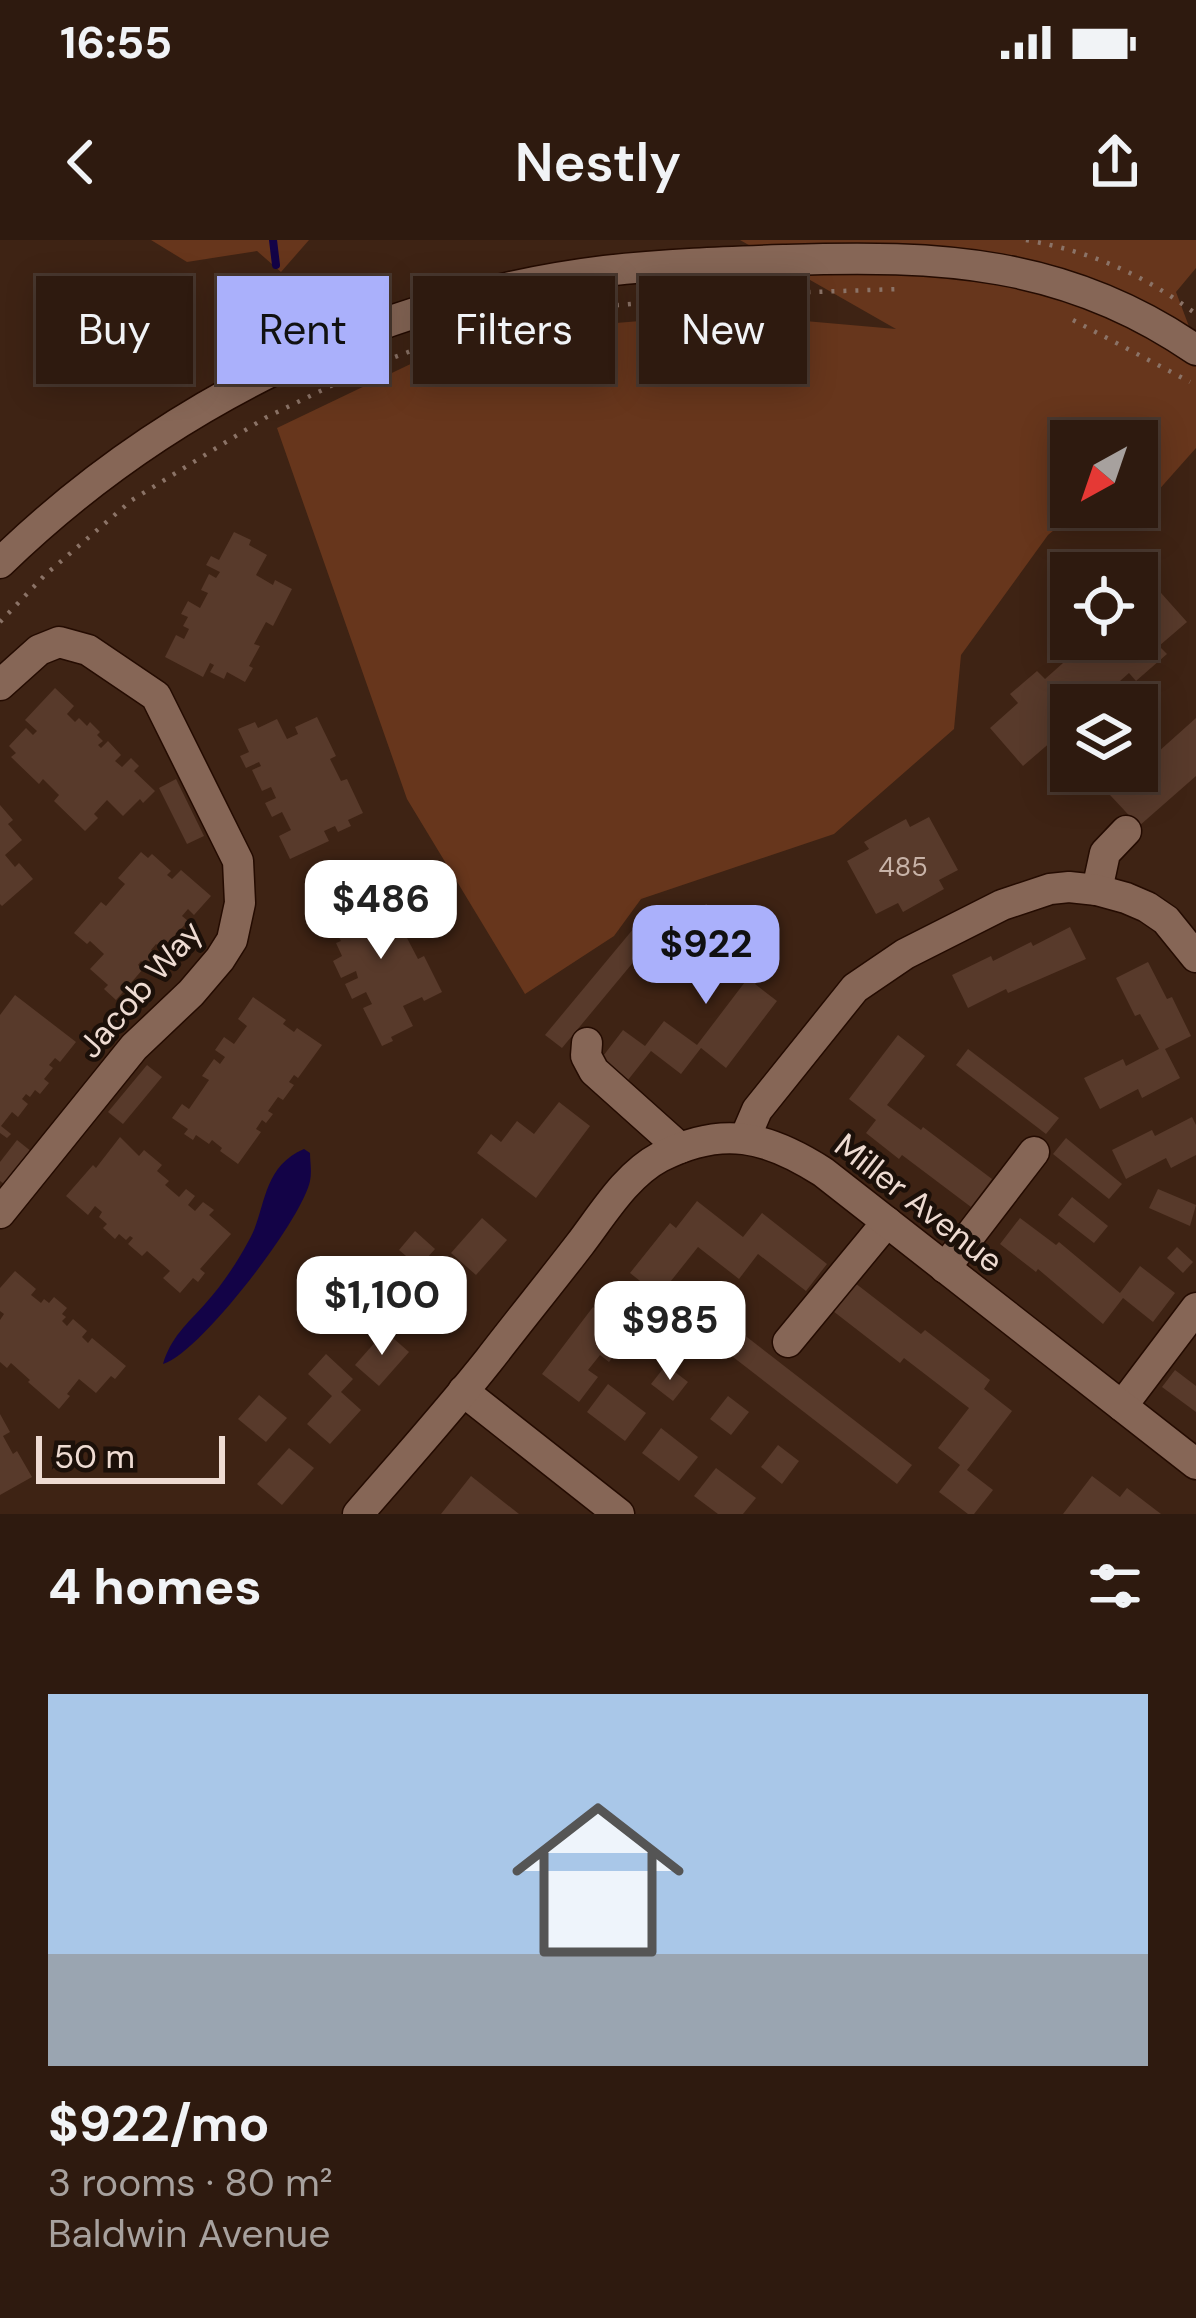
<!DOCTYPE html>
<html lang="en">
<head>
<meta charset="utf-8">
<style>
  :root { --surface:#2e1a0f; --page:#3a271d; --text:#f1f3f6; --muted:#a7a19e; --line:#49382f; --accent:#aab0fb }
  body { margin:0; font-family:"DM Sans",sans-serif; background:var(--page); color:var(--text); height:100vh; display:flex; flex-direction:column; font-size:45px; white-space:nowrap }
  * { box-sizing:border-box; margin:0 }
  p { font-size:39px; color:var(--muted) }
  .icon { flex:none; width:66px; height:66px; fill:none; stroke:currentColor; stroke-width:2; stroke-linecap:round; stroke-linejoin:round }
  .map { position:relative; height:1274px; overflow:hidden }
  .side { display:flex; flex-direction:column; background:var(--surface); flex:1 }
  .side>* { flex:none }
  .guide { position:absolute; left:36px; top:36px; width:1125px; height:108px; display:flex; gap:24px }
  .needle { width:78px; rotate:220deg }
  .buttons { position:absolute; left:1050px; top:180px; display:grid; gap:24px }
  .buttons a { display:grid; place-items:center; width:108px; height:108px; border-radius:0px; background:var(--surface); box-shadow:0 6px 30px #0003,0 0 0 3px var(--line); font-size:60px }
  .scale { position:absolute; left:36px; bottom:30px; width:189px; box-sizing:border-box; padding-left:12px; border:6px solid #eedbd2; border-top:0; font-size:33px; line-height:42px; white-space:nowrap; color:#eedbd2; -webkit-text-stroke:9px #1c1009; paint-order:stroke }
  .price { position:absolute; translate:-50% -102px; padding:0 27px; border-radius:24px; background:#fff; color:#222; font-size:39px; line-height:78px; filter:drop-shadow(0 3px 6px #0008) }
  .price::after { content:''; position:absolute; left:50%; top:72px; width:36px; height:27px; margin-left:-18px; background:inherit; clip-path:polygon(0 0,100% 0,50% 100%) }
  .price.active { background:var(--accent); color:#111 }
  ul { padding:0; list-style:none }
  li { display:grid; align-content:center; gap:24px; height:636px; padding:0 48px }
  li span { display:grid; place-items:center; height:372px; border-radius:0px; color:#555 }
  li>.icon { margin-inline-start:auto }
  span .icon { width:216px; height:216px; fill:#fffc; stroke-width:1 }
  li b { font-size:51px }
  h2 { display:flex; justify-content:space-between; align-items:center; height:144px; padding:0 48px; font-size:51px }
  .tag { padding:0 42px; border-radius:0px; background:var(--surface); box-shadow:0 6px 30px #0003,0 0 0 3px var(--line); font-size:42px; line-height:108px }
  .tag.active { background:var(--accent); color:#111 }
  .status { display:flex; justify-content:space-between; align-items:center; height:84px; padding:0 60px; background:var(--surface); direction:ltr }
  .status svg { height:33px; fill:currentColor }
  header { display:flex; justify-content:space-between; align-items:center; height:156px; padding:0 48px; background:var(--surface); font-size:54px; font-weight:600 }
  .map>svg:first-child { display:block }
  .green { fill:#67361c }
  .water { fill:#130347 }
  .lines { fill:none; stroke-linecap:round; stroke-linejoin:round }
  .stream { stroke:#130347; stroke-width:8 }
  .building { fill:#583a2b }
  .minor-casing { stroke:#240b01; stroke-width:33 }
  .path { stroke:#8b7367; stroke-width:4.5; stroke-dasharray:3 9; stroke-linecap:butt }
  .minor { stroke:#866656; stroke-width:30 }
  .labels { text-anchor:middle; dominant-baseline:central; stroke-width:9; stroke-linejoin:round; paint-order:stroke }
  .number-label { font-size:27px; fill:#c8b3a8 }
  .street-label { font-size:33px; fill:#eedbd2; stroke:#1c1009 }
</style>
</head>
<body>
<div class="status"><b>16:55</b><svg viewBox="0 0 49 12"><path d="M0 12V9h3v3zM5 12V6h3v6zM10 12V3h3v9zM15 12V0h3v12zM26 1h20v11H26zM47 4h2v5h-2z"/></svg></div>
<header><svg class="icon" aria-label="back" viewBox="0 0 24 24"><path d="M15 5l-7 7 7 7"/></svg>Nestly<svg class="icon" aria-label="share" viewBox="0 0 24 24"><path d="M12 15V3M7 8l5-5 5 5M5 13v7h14v-7"/></svg></header>
<div class="map">
<svg width="1196" height="1274" viewBox="0 0 1196 1274">
  <rect width="100%" height="100%" fill="#3e2314"/>
  <g class="green">
    <polygon points="151,0 309,0 281,32 257,11 187,22"/>
    <polygon points="740,0 1196,0 1196,28 1176,52 1196,105 1196,208 1148,262 1137,254 1137,201 1071,201 1071,267 1082,267 1048,295 961,415 954,489 834,594 641,659 614,696 525,754 407,559 277,188 421,119 518,91 726,74 896,89"/>
  </g>
  <path class="water" d="M304 909 310 913C310 921 312 932 310 941 302 980 199 1114 163 1124 171 1097 187 1084 205 1064 222 1045 236 1024 248 1002 267 971 260 928 304 909Z"/>
  <g class="lines">
    <polyline class="stream" points="273,0 276,25"/>
  </g>
  <g class="building">
    <polygon points="234,292 251,300 249,305 267,315 256,335 273,345 275,340 292,349 273,386 266,382 254,404 260,406 249,426 253,428 245,442 227,432 224,439 210,432 214,425 210,423 203,437 165,417 176,395 184,399 189,389 183,386 188,377 181,374 188,361 200,368 208,353 201,350 209,334 216,338 220,332 206,325 211,316 219,320"/>
    <polygon points="1153,344 1187,382 1159,406 1167,414 1136,441 1129,433 1093,465 1071,465 1071,499 1059,510 1052,501 1023,526 990,488 1018,463 1010,454 1037,431 1045,439 1090,399 1137,399 1137,358"/>
    <polygon points="55,448 74,466 67,474 75,482 79,478 87,486 90,482 100,492 97,495 103,501 98,505 101,508 108,501 121,515 115,521 122,527 131,518 139,526 134,531 155,551 143,563 140,559 123,576 107,560 94,574 98,578 85,591 54,561 59,555 43,539 39,544 11,517 16,513 9,506 26,488 33,495 37,491 25,480"/>
    <polygon points="317,477 336,516 330,519 341,541 347,539 363,573 348,580 351,586 338,592 335,586 324,591 329,601 290,619 279,596 291,590 282,572 272,577 265,563 276,558 271,547 262,551 252,530 261,526 259,522 246,528 240,516 249,512 238,489 255,482 258,488 277,479 287,499 298,494 295,487"/>
    <polygon points="1196,478 1196,536 1139,586 1110,555"/>
    <polygon points="176,539 204,596 187,604 159,548"/>
    <polygon points="0,565 13,580 8,584 22,600 5,615 15,627 19,623 33,639 2,666 0,664"/>
    <polygon points="929,577 958,630 939,640 944,649 903,672 898,663 876,674 847,621 869,609 864,602 906,579 910,587"/>
    <polygon points="141,612 148,618 152,614 171,631 167,635 172,639 181,630 211,656 194,675 188,669 182,676 188,681 163,710 156,704 151,710 156,714 146,725 141,721 138,725 143,729 116,760 104,749 108,745 90,729 104,714 90,701 87,704 74,693 101,662 106,666 125,644 118,638"/>
    <polygon points="387,656 390,662 400,657 414,694 407,698 418,719 424,716 442,752 424,761 422,757 403,766 413,786 391,797 393,801 382,806 363,768 372,764 366,752 352,759 345,744 358,738 356,731 341,738 333,721 342,716 336,703 341,701 337,694 328,698 318,677 354,659 362,675 369,672 366,666"/>
    <polygon points="706,664 776,717 755,744 777,761 726,828 701,808 681,834 651,811 624,845 597,824 623,790 645,806 664,781 697,805 748,738 686,691"/>
    <polygon points="644,676 660,690 562,808 545,795"/>
    <polygon points="1070,687 1086,719 1008,753 1006,749 968,768 952,735 991,716 993,721 1031,702 1033,706"/>
    <polygon points="1148,722 1167,759 1172,757 1191,796 1165,809 1180,838 1142,858 1138,849 1100,869 1084,838 1123,819 1126,826 1159,809 1140,774 1135,776 1116,738"/>
    <polygon points="15,755 76,802 60,822 55,818 49,825 53,828 44,839 49,843 40,854 35,850 30,857 26,854 22,859 28,864 18,877 12,872 1,886 11,894 7,898 0,893 0,775"/>
    <polygon points="253,757 286,780 283,784 294,792 297,788 322,805 298,838 294,835 289,842 294,845 283,860 278,857 268,871 273,874 266,883 262,880 256,889 261,892 238,924 220,911 222,908 212,900 209,904 196,895 193,900 184,894 188,889 172,878 182,864 189,869 209,840 202,836 214,819 220,824 225,817 215,810 224,797 234,804 247,786 238,779"/>
    <polygon points="898,795 925,816 887,865 921,890 923,887 992,939 971,967 902,915 899,919 866,893 876,880 849,859"/>
    <polygon points="968,809 1059,878 1046,894 956,825"/>
    <polygon points="147,825 162,837 123,884 108,872"/>
    <polygon points="559,862 590,886 536,958 477,913 491,894 501,902 517,881 534,894"/>
    <polygon points="1192,877 1196,885 1196,915 1171,928 1166,918 1126,939 1112,910 1152,890 1155,896"/>
    <polygon points="120,897 139,916 144,910 162,925 157,931 169,941 165,945 179,957 186,949 195,956 188,965 195,971 203,962 214,970 209,975 231,994 200,1029 205,1033 198,1042 193,1038 180,1053 163,1038 170,1031 147,1011 142,1016 128,1004 133,998 130,996 126,1000 119,994 115,999 103,988 107,984 99,977 102,972 95,966 88,975 66,956 93,925 96,928"/>
    <polygon points="1066,898 1122,944 1109,959 1053,914"/>
    <polygon points="17,900 32,912 7,946 0,941 0,922"/>
    <polygon points="1158,949 1196,965 1190,986 1149,968"/>
    <polygon points="1072,957 1108,986 1094,1003 1058,975"/>
    <polygon points="697,961 743,997 762,973 827,1024 806,1051 758,1014 739,1039 698,1007 659,1056 630,1033 670,983 676,988"/>
    <polygon points="482,978 507,1000 476,1035 451,1013"/>
    <polygon points="1020,978 1056,1005 1059,1002 1120,1053 1140,1026 1175,1053 1153,1082 1123,1058 1103,1084 1038,1029 1036,1032 1000,1004"/>
    <polygon points="415,991 435,1009 419,1027 399,1010"/>
    <polygon points="1177,1007 1193,1022 1183,1033 1167,1018"/>
    <polygon points="406,1028 426,1046 435,1037 457,1057 427,1090 405,1070 411,1063 391,1045"/>
    <polygon points="15,1031 36,1049 31,1055 41,1063 44,1059 49,1063 54,1057 67,1068 62,1074 66,1077 62,1081 67,1086 73,1079 87,1091 82,1097 88,1103 92,1098 126,1126 115,1139 111,1136 96,1153 79,1139 67,1154 70,1156 59,1169 28,1142 30,1140 11,1123 7,1128 0,1122 0,1080 4,1074 0,1071 0,1048"/>
    <polygon points="855,1043 921,1094 925,1090 990,1140 984,1149 1012,1171 967,1230 993,1250 974,1274 968,1274 939,1252 960,1225 938,1208 969,1168 904,1118 900,1123 833,1071"/>
    <polygon points="363,1046 388,1069 371,1089 345,1066"/>
    <polygon points="690,1053 912,1225 897,1244 675,1072"/>
    <polygon points="593,1067 630,1095 609,1122 600,1115 588,1130 598,1137 579,1162 542,1134"/>
    <polygon points="385,1091 409,1112 379,1146 355,1125"/>
    <polygon points="326,1114 353,1139 341,1152 361,1170 330,1204 307,1184 332,1156 308,1134"/>
    <polygon points="666,1125 688,1142 673,1161 651,1144"/>
    <polygon points="1175,1130 1196,1146 1196,1172 1162,1147"/>
    <polygon points="608,1144 646,1173 625,1201 587,1172"/>
    <polygon points="259,1155 287,1178 266,1202 238,1179"/>
    <polygon points="728,1156 749,1172 731,1195 710,1179"/>
    <polygon points="0,1174 10,1192 3,1196 13,1214 17,1211 32,1237 0,1255"/>
    <polygon points="661,1188 698,1217 679,1241 642,1213"/>
    <polygon points="778,1205 799,1221 782,1244 761,1227"/>
    <polygon points="289,1208 314,1228 282,1265 257,1244"/>
    <polygon points="716,1228 756,1258 743,1274 718,1274 694,1256"/>
    <polygon points="471,1236 519,1274 441,1274"/>
    <polygon points="1092,1236 1120,1257 1127,1248 1161,1274 1063,1274"/>
  </g>
  <g class="lines">
    <g class="minor-casing">
      <g id="minor">
        <path d="M0 323C164 164 377 59 605 31 664 24 726 22 786 20 939 15 1066 20 1196 110"/>
        <polyline points="0,445 39,410 59,402 88,410 156,456 238,621 240,663 232,700 220,719 191,753 134,807 0,973"/>
        <polyline points="1097,650 1105,613 1126,591"/>
        <polyline points="587,803 586,816 594,831 680,908"/>
        <polyline points="745,898 757,870 855,748 905,714 1002,665 1050,649 1069,647 1097,650 1126,658 1147,667 1166,680 1196,717"/>
        <polyline points="945,1028 1034,912"/>
        <polyline points="788,1102 887,982"/>
        <polyline points="463,1151 619,1274"/>
        <polyline points="1122,1166 1196,1068"/>
        <path d="M358 1274C402 1223 447 1173 489 1120 519 1081 550 1043 580 1004 603 974 626 935 660 917 722 885 767 896 823 932L1196 1224"/>
      </g>
    </g>
    <g class="path">
      <path d="M1026 0C1092 12 1143 34 1196 74"/>
      <polyline points="1073,80 1190,142"/>
      <polyline points="0,382 45,335 132,260 265,178 376,124 476,87 565,70 728,55 898,49"/>
    </g>
    <use href="#minor" class="minor"/>
  </g>
  <g class="labels">
    <g class="number-label">
      <text x="903" y="626">485</text>
    </g>
    <g class="street-label">
      <text transform="translate(140 749) rotate(-49)">Jacob Way</text>
      <text transform="translate(919 963) rotate(38)">Miller Avenue</text>
    </g>
  </g>
</svg>
<div class="buttons">
<a><svg class="needle" viewBox="-14 -14 28 28"><path d="M0-13l5 13h-10z" fill="#e53935"/><path d="M0 13l5-13h-10z" fill="#a7a19e"/></svg></a>
<a><svg class="icon" aria-label="locate" viewBox="0 0 24 24"><circle cx="12" cy="12" r="6"/><path d="M12 2v4M12 18v4M2 12h4M18 12h4"/></svg></a>
<a><svg class="icon" aria-label="layers" viewBox="0 0 24 24"><path d="M12 4l9 5-9 5-9-5zM3 14l9 5 9-5"/></svg></a>
</div>
<div class="scale">50 m</div>
<b class="price" style="left:381px;top:722px">$486</b>
<b class="price active" style="left:706px;top:767px">$922</b>
<b class="price" style="left:382px;top:1118px">$1,100</b>
<b class="price" style="left:670px;top:1143px">$985</b>
<div class="guide">
<a class="tag">Buy</a>
<a class="tag active">Rent</a>
<a class="tag">Filters</a>
<a class="tag">New</a>
</div>
</div>
<section class="side">
<h2>4 homes<svg class="icon" aria-label="filters" viewBox="0 0 24 24"><path d="M4 7h16M4 17h16"/><circle cx="9" cy="7" r="2"/><circle cx="15" cy="17" r="2"/></svg></h2>
<ul>
<li><span style="background:linear-gradient(#a9c7e8 70%,#9aa5b1 0)"><svg class="icon" aria-label="home" viewBox="0 0 24 24"><path d="M3 11l9-7 9 7M6 9v11h12V9"/></svg></span><div><b>$922/mo</b><p>3 rooms · 80 m²</p><p>Baldwin Avenue</p></div></li>
</ul>
</section>
</body>
</html>
